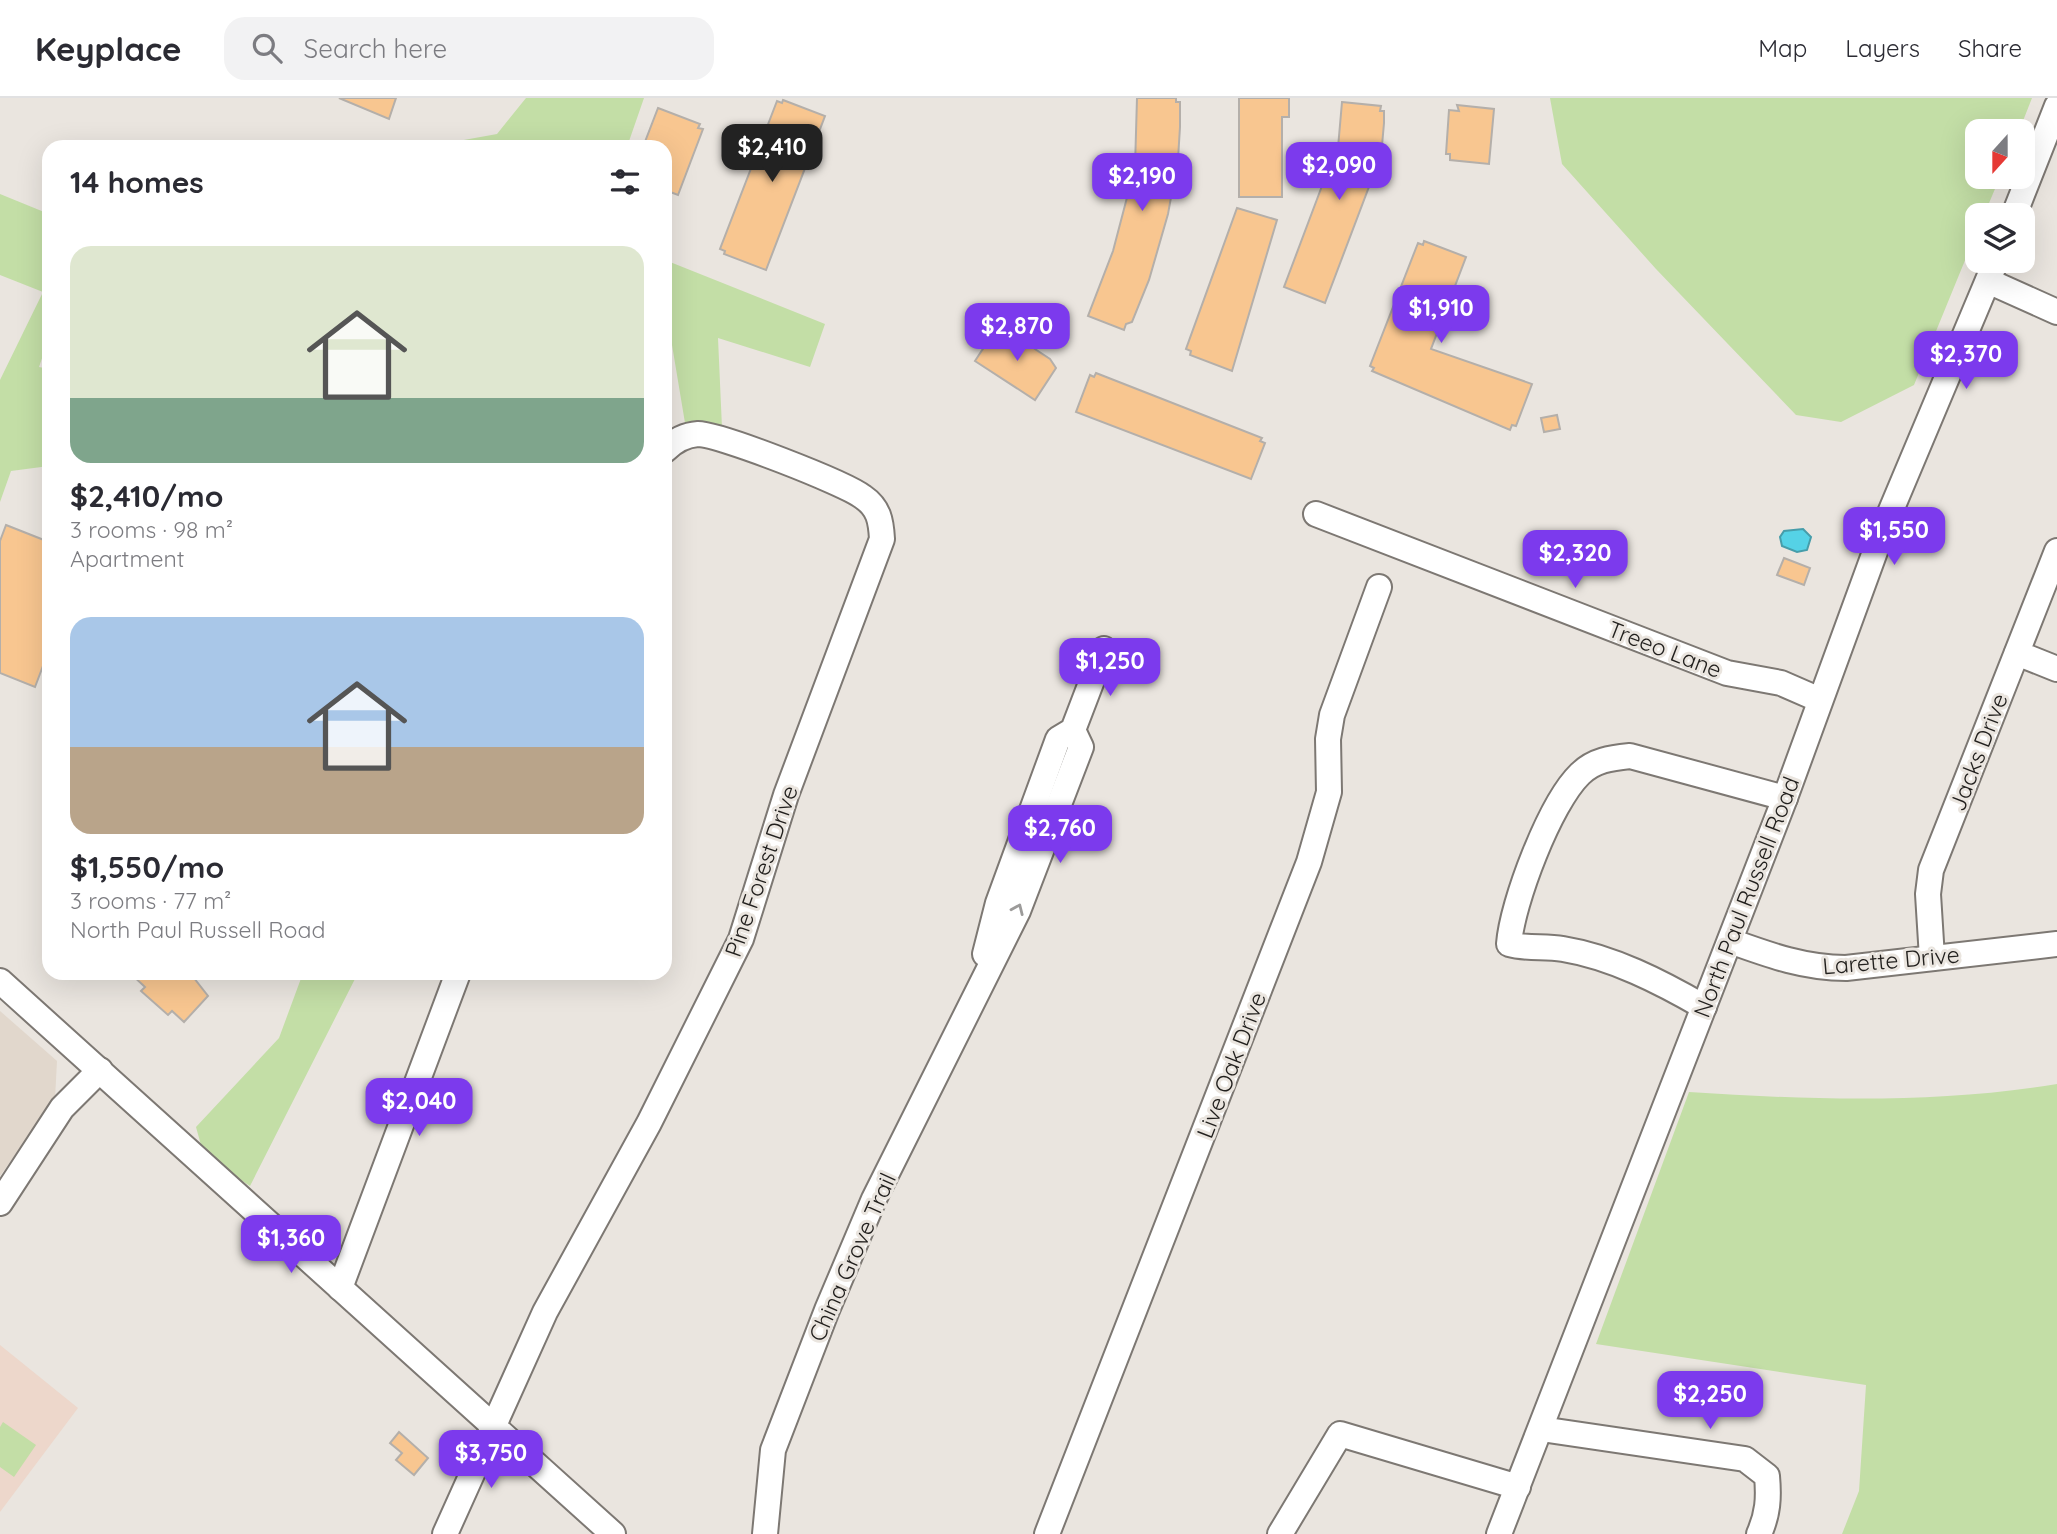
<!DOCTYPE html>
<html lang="en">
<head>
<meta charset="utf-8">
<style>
  :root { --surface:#fff; --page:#f2f2f3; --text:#2b2b33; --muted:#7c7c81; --line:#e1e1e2; --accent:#7c3aed }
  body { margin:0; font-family:Quicksand,sans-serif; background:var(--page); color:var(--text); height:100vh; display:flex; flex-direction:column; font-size:26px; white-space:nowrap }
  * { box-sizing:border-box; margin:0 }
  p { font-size:23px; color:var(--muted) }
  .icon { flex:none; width:38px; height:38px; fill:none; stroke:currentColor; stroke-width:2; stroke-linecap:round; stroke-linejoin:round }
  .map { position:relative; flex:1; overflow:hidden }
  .panel { position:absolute; left:42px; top:42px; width:630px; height:840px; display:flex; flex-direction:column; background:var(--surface); border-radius:21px; box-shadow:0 7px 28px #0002 }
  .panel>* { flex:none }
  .needle { width:46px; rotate:201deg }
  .fabs { position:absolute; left:1965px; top:21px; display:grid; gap:14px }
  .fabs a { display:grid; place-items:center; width:70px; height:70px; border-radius:14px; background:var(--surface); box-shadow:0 7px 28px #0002; font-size:35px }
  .price { position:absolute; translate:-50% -60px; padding:0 16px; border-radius:14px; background:var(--accent); color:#fff; font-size:23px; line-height:46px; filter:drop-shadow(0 2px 4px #0008) }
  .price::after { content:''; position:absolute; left:50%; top:42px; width:21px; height:16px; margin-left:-10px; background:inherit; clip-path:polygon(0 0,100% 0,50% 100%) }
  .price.active { background:#222; color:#fff }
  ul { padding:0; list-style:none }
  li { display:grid; align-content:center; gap:14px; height:371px; padding:0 28px }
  li span { display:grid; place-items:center; height:217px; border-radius:21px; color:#555 }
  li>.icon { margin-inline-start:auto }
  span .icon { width:126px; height:126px; fill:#fffc; stroke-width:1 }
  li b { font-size:30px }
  h2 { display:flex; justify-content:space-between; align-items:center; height:84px; padding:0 28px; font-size:30px }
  header { display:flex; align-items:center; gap:42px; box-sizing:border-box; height:98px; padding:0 35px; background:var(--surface); border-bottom:2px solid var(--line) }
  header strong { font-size:33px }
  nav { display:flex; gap:38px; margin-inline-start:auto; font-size:24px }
  .search { width:490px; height:63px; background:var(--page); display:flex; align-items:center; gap:18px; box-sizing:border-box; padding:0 24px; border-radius:21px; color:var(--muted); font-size:26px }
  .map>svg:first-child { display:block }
  .built { fill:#e1d7cc }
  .education { fill:#edd7cb }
  .green { fill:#c3dea6 }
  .water { fill:#55d2e6; stroke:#469daa; stroke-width:2 }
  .building { fill:#f8c690; stroke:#b4afaa; stroke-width:2 }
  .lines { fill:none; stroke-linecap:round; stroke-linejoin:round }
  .minor-casing { stroke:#7d7873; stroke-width:28 }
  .minor { stroke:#fff; stroke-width:24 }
  .oneway { stroke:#9c9b9a }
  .labels { text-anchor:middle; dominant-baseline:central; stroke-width:6; stroke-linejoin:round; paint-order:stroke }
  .street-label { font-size:23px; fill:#22201e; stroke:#eae5df }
</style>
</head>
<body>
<header>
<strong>Keyplace</strong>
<div class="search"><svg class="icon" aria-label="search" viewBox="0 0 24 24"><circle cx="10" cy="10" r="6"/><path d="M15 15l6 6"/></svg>Search here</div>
<nav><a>Map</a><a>Layers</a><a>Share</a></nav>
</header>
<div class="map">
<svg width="2057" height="1436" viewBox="0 0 2057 1436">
  <rect width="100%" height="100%" fill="#eae5df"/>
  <polygon class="built" points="0,913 57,963 55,1001 0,1078"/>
  <polygon class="education" points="0,1247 78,1310 0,1414"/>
  <g class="green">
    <polygon points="526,0 644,0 627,49 425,49 497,36"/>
    <polygon points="1550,0 2032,0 2019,33 1978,33 1978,79 2000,79 1984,117 1978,117 1977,133 1914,287 1841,324 1796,317 1656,171 1562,66"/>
    <polygon points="0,96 49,116 49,240 39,269 49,271 49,368 11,373 0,404 0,282 43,194 0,177"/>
    <polygon points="665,162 825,226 810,269 718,240 722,330 686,331 665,205"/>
    <polygon points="303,875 358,875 250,1088 204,1058 196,1029 279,940"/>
    <path d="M2057 986V1436H1842L1859 1393 1866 1287 1596 1246 1689 994C1812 1002 1936 1006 2057 986Z"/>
    <polygon points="3,1324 36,1347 14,1379 0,1369 0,1329"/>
  </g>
  <polygon class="water" points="1803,431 1811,439 1807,452 1797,454 1782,448 1780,439 1784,433"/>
  <g class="building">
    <polygon points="339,0 396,0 389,21"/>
    <polygon points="1137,0 1176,0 1176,4 1180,4 1180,29 1178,61 1168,116 1149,182 1132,224 1126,226 1124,232 1088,218 1113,153 1135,69"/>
    <polygon points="1239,0 1289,0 1289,19 1282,19 1282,99 1239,99"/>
    <polygon points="783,2 825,18 766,172 724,156 725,153 720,151 777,3 782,5"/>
    <polygon points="1342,4 1381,8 1380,13 1384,13 1384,25 1380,70 1375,73 1325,205 1284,189 1325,80 1335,84"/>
    <polygon points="1457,7 1494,11 1489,66 1450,62 1450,56 1446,56 1449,12 1459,13"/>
    <polygon points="658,10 700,26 698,30 703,31 678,97 665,92 665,49 643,49"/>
    <polygon points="1237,110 1277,122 1232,273 1190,257 1191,253 1186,251"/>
    <polygon points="1424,143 1466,159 1431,251 1532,286 1516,328 1512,327 1510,332 1372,273 1374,270 1370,268 1418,145 1423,147"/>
    <polygon points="1003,230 1050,261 1056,270 1035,302 975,263 996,231 1000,234"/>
    <polygon points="1096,275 1262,340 1260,343 1265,345 1251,381 1076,314 1090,277 1094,279"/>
    <polygon points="1557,317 1560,331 1544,334 1541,320"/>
    <polygon points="6,427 49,444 49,552 35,589 0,575 0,443"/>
    <polygon points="1784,460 1810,470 1804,487 1777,477"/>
    <polygon points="130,875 190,875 208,898 184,924 172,913 168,917 141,893 145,889"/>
    <polygon points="399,1334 428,1360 414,1377 396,1362 402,1355 390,1345"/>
  </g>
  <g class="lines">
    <g class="minor-casing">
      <g id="minor">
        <polyline points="2014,117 2057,8"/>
        <polyline points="1988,183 2057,214"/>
        <polyline points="1316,416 1727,575 1781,585 1820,602"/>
        <polyline points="2017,555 2057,571"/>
        <path d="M1730 843C1769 857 1804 870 1846 870L2057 846"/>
        <polyline points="985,856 998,805 1058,641 1073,632 1104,551"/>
        <polyline points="1932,860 1928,796 1931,772 2057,453"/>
        <polyline points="0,883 613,1436"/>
        <path d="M1704 909C1661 884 1612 859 1563 851 1544 848 1527 851 1509 846 1512 805 1550 705 1580 676 1594 662 1611 660 1630 658L1785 700"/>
        <polyline points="0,1105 62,1010 100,972"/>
        <polyline points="340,1190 458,875"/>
        <path d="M1541 1331 1745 1361 1767 1378C1769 1400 1768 1416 1759 1436"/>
        <path d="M445 1436 545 1214 649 1025 741 841 786 697 882 441C881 423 879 410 863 399 845 385 719 336 698 336 684 337 674 343 665 352"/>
        <polyline points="765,1436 773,1352 827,1212 874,1101 1018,813 1081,649 1073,632"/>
        <polyline points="1047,1436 1309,764 1329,694 1328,641 1332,617 1379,489"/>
        <polyline points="1280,1436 1340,1336 1518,1389"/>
        <polyline points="1499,1436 1785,700 1884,429 1996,163"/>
      </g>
    </g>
    <use href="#minor" class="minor"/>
  </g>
  <defs><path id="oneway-chevron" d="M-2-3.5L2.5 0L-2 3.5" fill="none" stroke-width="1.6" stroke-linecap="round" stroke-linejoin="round" transform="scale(1.75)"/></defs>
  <use class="oneway" href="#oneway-chevron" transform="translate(1018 811) rotate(-66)"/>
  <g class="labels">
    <g class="street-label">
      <text transform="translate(1665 551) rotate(21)">Treeo Lane</text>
      <text transform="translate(1978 654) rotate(-69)">Jacks Drive</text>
      <text transform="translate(761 773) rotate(-71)">Pine Forest Drive</text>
      <text transform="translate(1746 799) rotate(-69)">North Paul Russell Road</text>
      <text transform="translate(1891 862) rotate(-5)">Larette Drive</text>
      <text transform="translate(1231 967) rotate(-69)">Live Oak Drive</text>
      <text transform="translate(852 1159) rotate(-66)">China Grove Trail</text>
    </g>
  </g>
</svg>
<div class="fabs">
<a><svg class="needle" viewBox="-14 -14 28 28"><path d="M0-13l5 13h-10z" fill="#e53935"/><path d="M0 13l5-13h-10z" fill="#7c7c81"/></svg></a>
<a><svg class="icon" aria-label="layers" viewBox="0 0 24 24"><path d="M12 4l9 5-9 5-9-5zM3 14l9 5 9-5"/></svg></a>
</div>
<b class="price active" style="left:772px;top:86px">$2,410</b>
<b class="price" style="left:1339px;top:104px">$2,090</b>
<b class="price" style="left:1142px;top:115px">$2,190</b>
<b class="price" style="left:1441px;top:247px">$1,910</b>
<b class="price" style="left:1017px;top:265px">$2,870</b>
<b class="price" style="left:1966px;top:293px">$2,370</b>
<b class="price" style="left:1894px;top:469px">$1,550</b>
<b class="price" style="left:1575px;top:492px">$2,320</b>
<b class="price" style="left:1110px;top:600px">$1,250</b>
<b class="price" style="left:1060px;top:767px">$2,760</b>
<b class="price" style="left:419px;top:1040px">$2,040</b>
<b class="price" style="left:291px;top:1177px">$1,360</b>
<b class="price" style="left:1710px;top:1333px">$2,250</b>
<b class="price" style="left:491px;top:1392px">$3,750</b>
<section class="panel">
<h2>14 homes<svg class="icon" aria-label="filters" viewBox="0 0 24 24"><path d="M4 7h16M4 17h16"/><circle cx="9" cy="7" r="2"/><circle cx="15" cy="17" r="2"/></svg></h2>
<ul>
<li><span style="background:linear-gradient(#dfe7d0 70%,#7fa58c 0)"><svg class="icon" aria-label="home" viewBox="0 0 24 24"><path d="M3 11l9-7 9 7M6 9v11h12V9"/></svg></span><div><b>$2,410/mo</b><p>3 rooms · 98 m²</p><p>Apartment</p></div></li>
<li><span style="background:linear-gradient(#a9c7e8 60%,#b9a48a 0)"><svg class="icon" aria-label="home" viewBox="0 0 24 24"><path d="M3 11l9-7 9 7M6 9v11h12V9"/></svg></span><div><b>$1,550/mo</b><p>3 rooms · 77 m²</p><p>North Paul Russell Road</p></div></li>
</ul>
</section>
</div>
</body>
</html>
